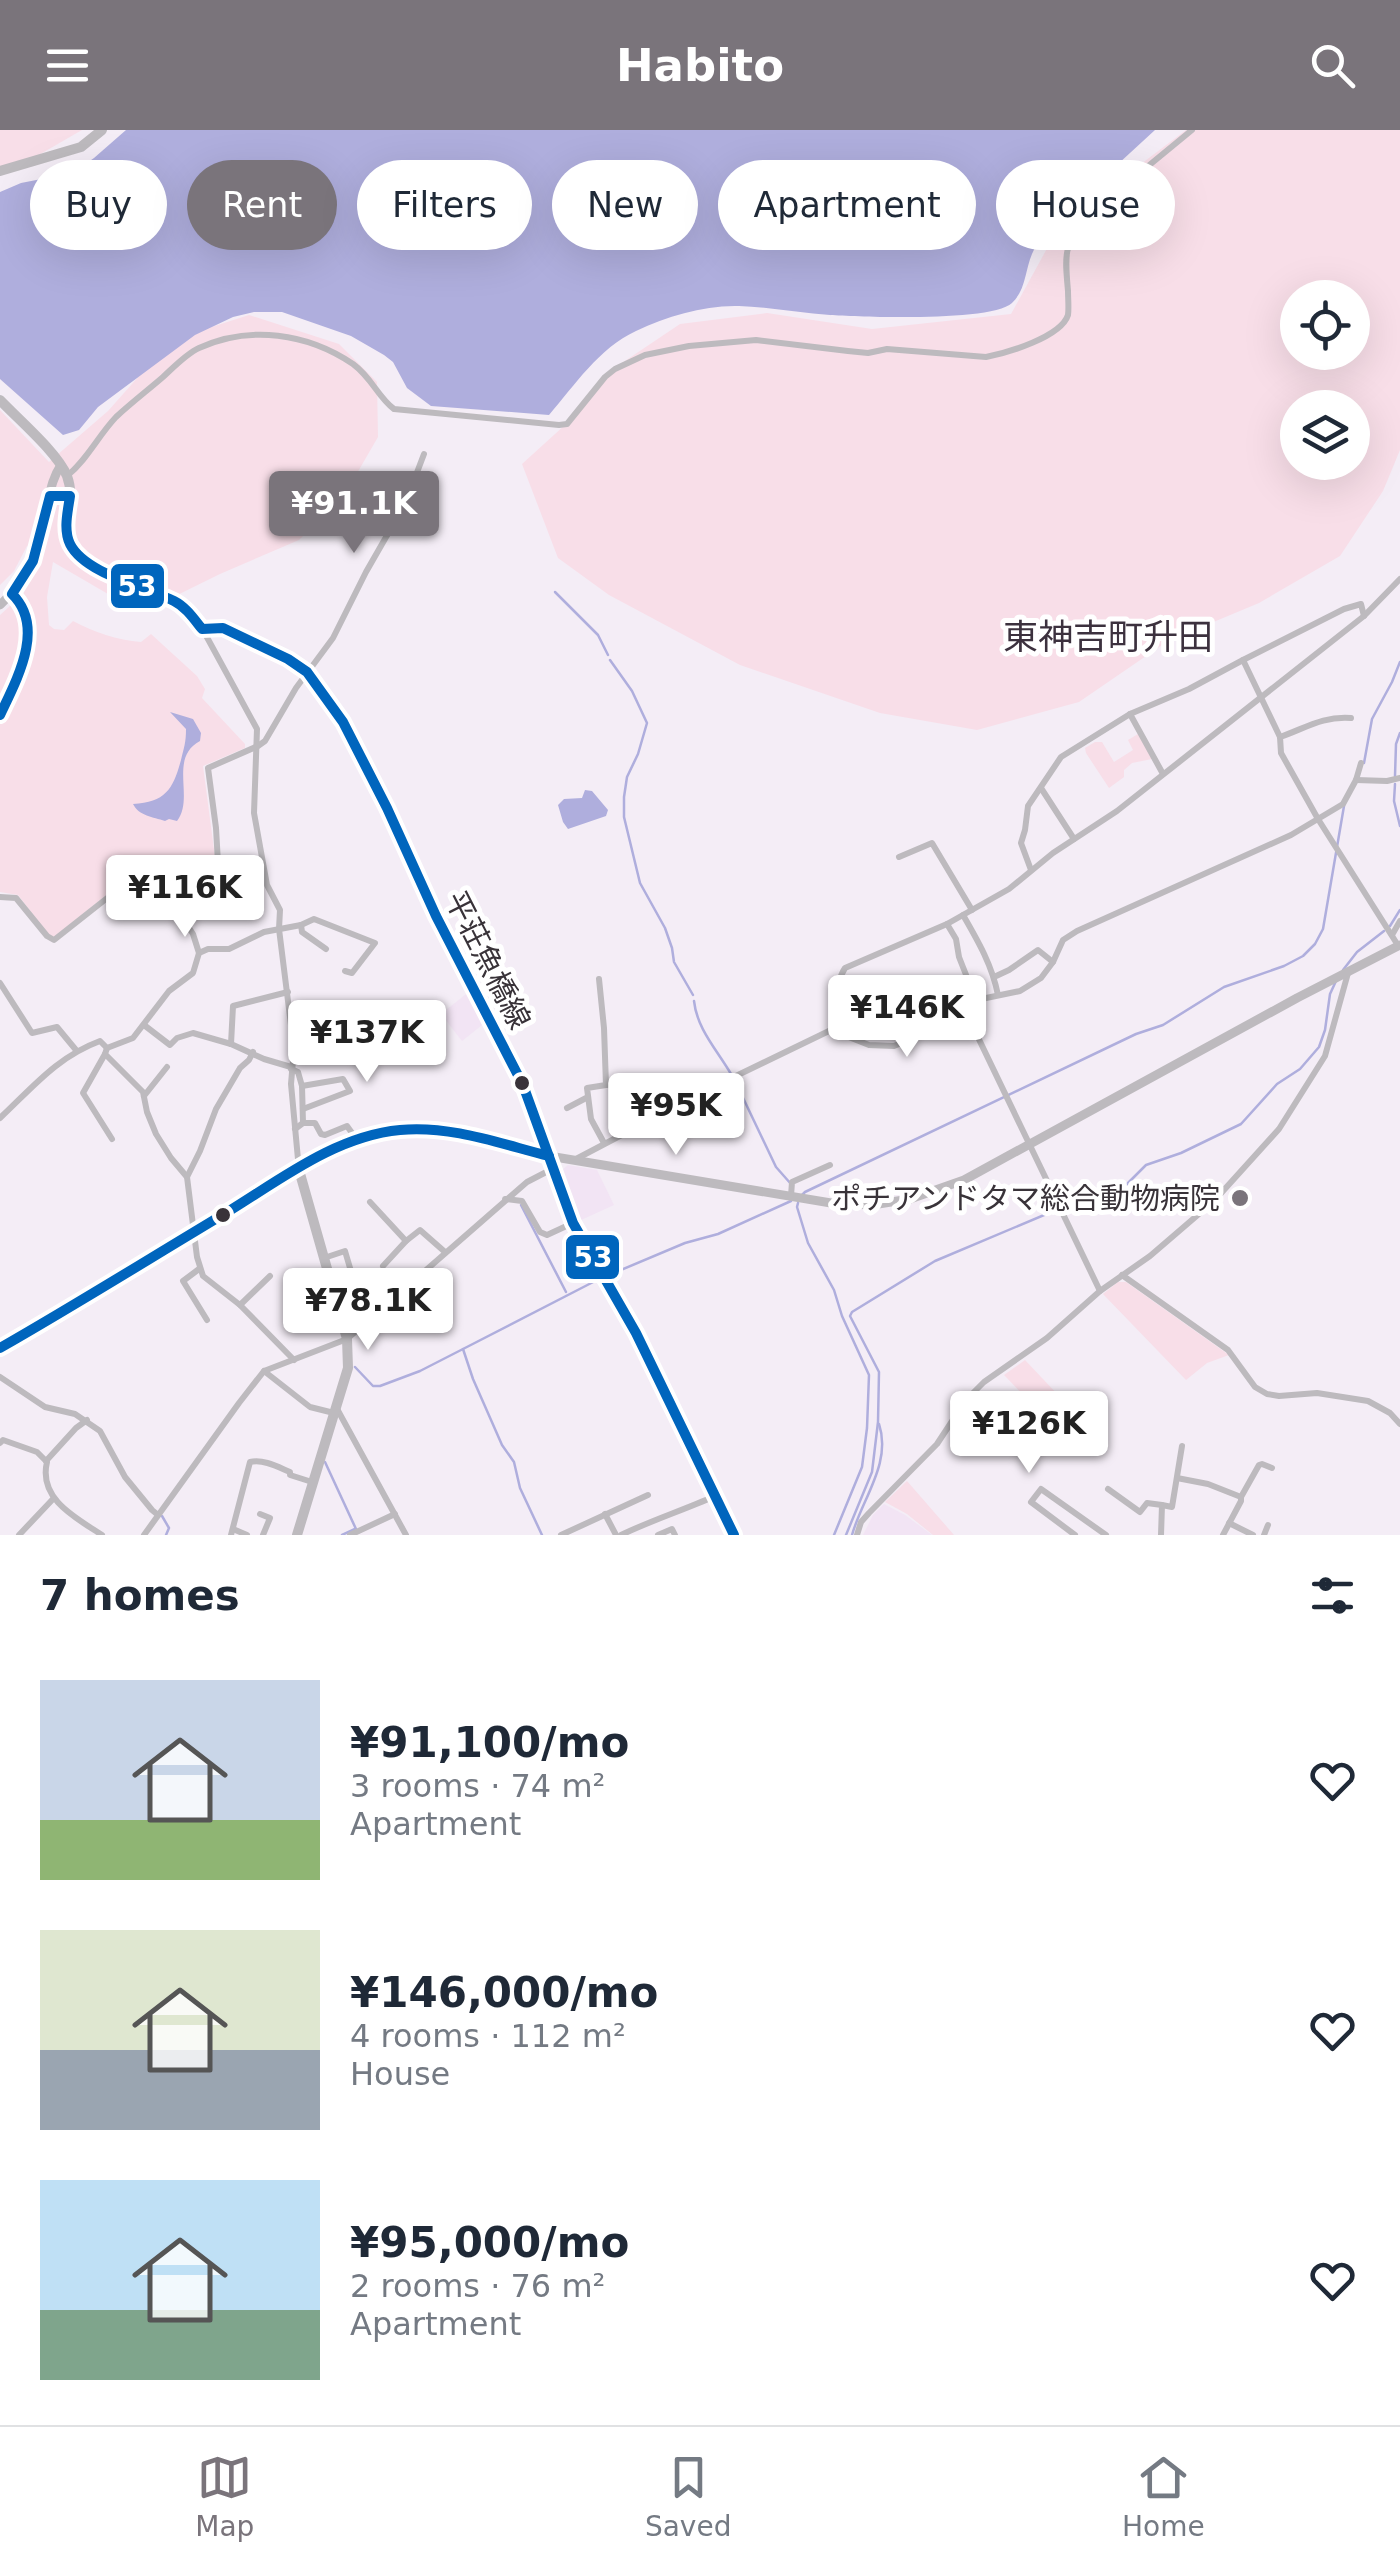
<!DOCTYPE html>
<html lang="en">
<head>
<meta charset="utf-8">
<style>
  :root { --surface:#fff; --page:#f2f2f3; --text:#1f2937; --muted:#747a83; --line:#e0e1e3; --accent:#7a747b }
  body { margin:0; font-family:"DejaVu Sans","Noto Sans JP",sans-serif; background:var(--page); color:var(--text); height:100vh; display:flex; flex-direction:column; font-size:38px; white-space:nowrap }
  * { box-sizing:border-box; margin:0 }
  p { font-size:32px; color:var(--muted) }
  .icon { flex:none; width:55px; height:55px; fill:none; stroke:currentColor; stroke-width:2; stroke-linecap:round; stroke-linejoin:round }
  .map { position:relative; height:1405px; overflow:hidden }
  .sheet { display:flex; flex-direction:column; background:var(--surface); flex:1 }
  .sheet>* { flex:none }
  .hud { position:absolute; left:30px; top:30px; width:1340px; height:90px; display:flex; gap:20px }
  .controls { position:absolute; left:1280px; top:150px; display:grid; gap:20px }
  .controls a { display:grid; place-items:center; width:90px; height:90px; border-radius:50%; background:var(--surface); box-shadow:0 10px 40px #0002; font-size:50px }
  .price { position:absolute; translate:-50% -85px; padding:0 22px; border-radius:10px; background:#fff; color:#222; font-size:32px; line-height:65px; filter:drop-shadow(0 2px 5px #0008) }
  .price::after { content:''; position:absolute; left:50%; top:60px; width:30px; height:22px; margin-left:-15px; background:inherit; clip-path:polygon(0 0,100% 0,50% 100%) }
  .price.selected { background:var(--accent); color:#fff }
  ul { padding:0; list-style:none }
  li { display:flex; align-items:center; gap:30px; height:250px; padding:0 40px }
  li span { display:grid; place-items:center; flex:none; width:280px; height:200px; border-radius:0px; color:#555 }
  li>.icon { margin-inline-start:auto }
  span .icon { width:120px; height:120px; fill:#fffc; stroke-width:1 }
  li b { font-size:42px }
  h2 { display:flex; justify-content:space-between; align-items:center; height:120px; padding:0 40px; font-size:42px }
  .pill { padding:0 35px; border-radius:45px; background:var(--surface); box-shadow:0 10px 40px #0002; font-size:35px; line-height:90px }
  .pill.selected { background:var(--accent); color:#fff }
  header { display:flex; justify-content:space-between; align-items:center; height:130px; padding:0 40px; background:var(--accent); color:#fff; font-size:45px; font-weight:800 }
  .tab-bar { display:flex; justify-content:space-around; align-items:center; height:140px; border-top:2px solid var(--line); background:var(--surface); font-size:28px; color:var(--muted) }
  .tab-bar a { display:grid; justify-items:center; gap:5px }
  .tab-bar .selected { color:var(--accent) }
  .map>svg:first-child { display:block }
  .built { fill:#f2e4f4 }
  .green { fill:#f8dee8; fill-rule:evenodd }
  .water { fill:#afaedd }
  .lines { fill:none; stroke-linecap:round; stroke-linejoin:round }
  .stream { stroke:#afaedd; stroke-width:2.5 }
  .minor { stroke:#bdbabe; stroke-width:6 }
  .tertiary { stroke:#bdbabe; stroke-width:9 }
  .secondary { stroke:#bdbabe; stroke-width:10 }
  .bus-1-casing { stroke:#fff; stroke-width:18 }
  .bus-1 { stroke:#0065bd; stroke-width:10 }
  .bus-dot { fill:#393339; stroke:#fff; stroke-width:4 }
  .poi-dot { fill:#7a747b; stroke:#fff; stroke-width:4 }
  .labels { text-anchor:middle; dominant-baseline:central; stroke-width:10; stroke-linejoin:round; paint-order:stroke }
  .street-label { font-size:30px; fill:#393339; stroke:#fff }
  .poi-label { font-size:30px; fill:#393339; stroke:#fff; text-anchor:end }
  .quarter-label { font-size:35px; fill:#3c313e; stroke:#fff }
  .line-badge { stroke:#fff; stroke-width:4 }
  .badge-label { font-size:28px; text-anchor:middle; font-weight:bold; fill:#fff }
</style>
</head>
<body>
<header><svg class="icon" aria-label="menu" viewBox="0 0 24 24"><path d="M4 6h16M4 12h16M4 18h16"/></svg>Habito<svg class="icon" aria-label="search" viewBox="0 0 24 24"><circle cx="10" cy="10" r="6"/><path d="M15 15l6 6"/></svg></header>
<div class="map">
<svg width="1400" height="1405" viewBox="0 0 1400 1405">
  <rect width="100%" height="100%" fill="#f4edf6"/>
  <g class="built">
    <polygon points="470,861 487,891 462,911 441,884"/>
    <polygon points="568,1035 597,1040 614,1075 579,1091 561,1041"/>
    <polygon points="884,1374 905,1385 932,1405 863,1405 873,1385"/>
  </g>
  <g class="green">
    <polygon points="0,0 82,0 30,30 0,40"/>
    <path d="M1186 0H1400V320L1383 361 1340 426 1259 473 1168 511 1079 572 977 600 880 583 740 535 609 465 558 428 522 334 566 294 607 243 680 194 767 183 872 199 1011 184 1050 113 1088 74ZM1298 168H1352V222H1298ZM1298 278H1352V332H1298Z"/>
    <path d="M249 185 339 214 377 252 378 307 345 364 299 410 220 444 155 476 108 464 53 432 47 467 49 495 54 499 64 500 73 491C94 502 117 510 141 512L151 504 197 546 205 559 202 568 245 614V618L203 636 215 727 213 732 192 740 176 725 146 746 129 770 124 772 109 763 54 807 49 805 18 765 0 762V485L23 464 42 425 27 416 14 441 0 455V280L49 332 108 281 171 210Z"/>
    <polygon points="1138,604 1152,629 1132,633 1124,640 1124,647 1109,658 1086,623 1085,618 1095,612 1102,612 1114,632 1133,620 1128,610"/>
    <polygon points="1118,1152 1126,1152 1229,1225 1207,1233 1186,1250 1103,1164"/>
    <polygon points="1025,1230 1095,1304 1073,1317 1004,1245"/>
    <polygon points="907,1351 954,1405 933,1405 907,1384 885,1372"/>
  </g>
  <g class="water">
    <path d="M126 0H1155L1043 103C1039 110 1035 117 1032 124 1025 140 1026 160 1012 173 992 192 861 187 830 185 800 183 769 177 739 176 704 175 668 186 636 201 599 218 575 255 549 285L431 276 407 258 393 232 384 225 351 206 282 182H254L233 187 195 205 98 277 79 300 63 305 0 249V62L21 53 72 43 94 28Z"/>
    <path d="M170 582 193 589 201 603 200 611C168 628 195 668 177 691L169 689 165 691C153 687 139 686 133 674 166 672 173 659 181 630 184 617 186 613 186 599Z"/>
    <polygon points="585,660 592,661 608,680 606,686 568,699 563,692 558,675 564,669 582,668"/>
  </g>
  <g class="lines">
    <g class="stream">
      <polyline points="555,462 598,505 608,525"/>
      <polyline points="610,530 632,561 647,593 638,624 627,647 624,667 624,687 640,753 665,798 672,818 674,832 693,865"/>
      <polyline points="1364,633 1372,589 1392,552 1400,532"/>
      <polyline points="1395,646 1396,614 1400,603"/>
      <polyline points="1395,654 1394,671 1400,696"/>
      <polyline points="1390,796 1400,780"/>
      <polyline points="1343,840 1357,822 1384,801"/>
      <path d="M694 871C697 899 717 920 731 944"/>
      <polyline points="735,951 776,1037 791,1054"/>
      <polyline points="801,1066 805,1062 1136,904 1163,895 1224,857 1284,836 1303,826 1315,814 1323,799 1344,676"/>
      <polyline points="798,1073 797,1077 808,1113 834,1160 842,1186 869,1245 867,1298 862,1337 834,1405"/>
      <polyline points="521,1075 566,1162"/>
      <polyline points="609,1145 685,1113 718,1104 791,1071"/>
      <polyline points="463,1219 601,1148"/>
      <polyline points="355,1237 373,1256 380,1256 420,1241 463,1219 473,1249 502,1315 514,1332 520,1358 542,1405"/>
      <polyline points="325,1332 356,1399"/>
      <polyline points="162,1386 169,1398 166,1405"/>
      <polyline points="342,1405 355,1399"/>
      <polyline points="846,1405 872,1342 878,1292 879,1242 850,1186 852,1182 935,1131 1082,1069 1125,1056 1146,1035 1181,1023 1241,994 1277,954 1300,939 1319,917 1325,900 1330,864 1336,851"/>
      <path d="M852 1405C862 1369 892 1333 879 1294"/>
    </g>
    <g class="minor">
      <path d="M67 346C87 330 98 306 116 287 131 273 148 260 163 247 174 237 186 224 199 218 250 195 307 203 353 234 372 248 378 267 394 279L559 295 567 294 605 247 615 239 645 225 689 216 756 210 848 221 868 223 887 219 986 227C1007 223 1061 207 1068 185 1069 178 1068 168 1068 161 1065 127 1063 116 1085 88L1192 0"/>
      <polyline points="1364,486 1361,474 1344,479 1243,530 1280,607 1281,623 1318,689 1399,817"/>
      <polyline points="203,500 257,599 254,683 267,755 280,780 279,799 294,919 291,954 299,1040"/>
      <polyline points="1130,584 1163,644"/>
      <path d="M1280 607C1306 598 1322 586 1351 588"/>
      <polyline points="1356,650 1387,651 1400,648"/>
      <polyline points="1041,658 1074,709"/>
      <polyline points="899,727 932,713 972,780"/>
      <polyline points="1031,740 1021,713 1025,700 1028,676 1061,627 1130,584 1189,559 1243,530"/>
      <polyline points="136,766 184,790 193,804 199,823"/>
      <polyline points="0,767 16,768 47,806 54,810 111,765 128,774 149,748 174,729 193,744 218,733 216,698 208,638 258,616 265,611 296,558 333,508 366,442 405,374 424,324"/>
      <path d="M963 785C978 811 992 835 998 865"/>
      <polyline points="947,794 956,809 959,827 972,860 967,872 974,899 1100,1161"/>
      <polyline points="301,795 302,802 326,819"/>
      <polyline points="1392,805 1400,791"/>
      <polyline points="994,847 1009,840 1038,820 1053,832"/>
      <polyline points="599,849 604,898 606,955 587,958 591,989 604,1013"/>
      <polyline points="0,853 32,903 57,897 76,920"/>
      <polyline points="144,895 170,915 177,908 193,903 231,914 264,929 291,937"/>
      <polyline points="831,900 869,915 894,916 933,900 967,872 1020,861 1041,848 1053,832 1063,810 1077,801 1291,705 1343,674 1356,650 1361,633"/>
      <polyline points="231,914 233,876 288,862"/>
      <polyline points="107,918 105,924 143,962 147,982 156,1004 171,1028 187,1047 197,1127 203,1146 240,1175 294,1230"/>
      <polyline points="105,924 83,963 112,1009"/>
      <polyline points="291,939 298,942 302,956 303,993"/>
      <polyline points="606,955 623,953"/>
      <polyline points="302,956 343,949 350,961 303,979"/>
      <polyline points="144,966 167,937"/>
      <polyline points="567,978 588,967"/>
      <path d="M0 988C33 957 57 927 100 911L107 918 133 908 169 861 193 843 199 823 208 819H229L264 802 301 795 314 789 375 813 352 843 345 841"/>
      <polyline points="295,999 303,993 315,993 321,1004 325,1005 347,996 357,1010"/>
      <path d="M576 1029 709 959 831 900C841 880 833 856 845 838L947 794 1009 759 1053 723 1117 681 1364 486 1400 449"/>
      <polyline points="187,1047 200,1021 216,979 240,938 249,930 253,922"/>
      <polyline points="791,1066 792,1052 830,1035"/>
      <polyline points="505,1069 522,1071 540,1102 547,1105 573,1093"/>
      <polyline points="370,1072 406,1111 420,1100 445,1122"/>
      <polyline points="324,1128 345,1121 366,1192"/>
      <polyline points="383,1136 406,1111"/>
      <polyline points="199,1139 183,1151 207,1190"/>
      <polyline points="1122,1145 1228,1220 1255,1257 1267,1264 1279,1266 1317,1263 1368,1271 1390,1283 1400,1294"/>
      <polyline points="240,1175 270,1146"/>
      <polyline points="264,1241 310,1277 334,1283"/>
      <polyline points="0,1247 45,1277 75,1284 100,1301 125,1347 152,1380 158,1385"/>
      <polyline points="336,1277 406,1405"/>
      <path d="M0 1313 3 1310 37 1322 47 1332C38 1369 76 1388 102 1405"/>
      <polyline points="46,1331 76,1298 87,1290"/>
      <polyline points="1177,1348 1208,1354 1241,1367"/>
      <polyline points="1108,1359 1140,1382 1147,1373 1162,1375 1161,1405"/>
      <polyline points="1162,1375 1172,1377 1182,1316"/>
      <polyline points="260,1384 270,1388 263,1405"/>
      <polyline points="605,1384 616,1405"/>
      <polyline points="1229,1393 1253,1405"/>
      <polyline points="233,1399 247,1405"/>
      <polyline points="19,1405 53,1369"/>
      <polyline points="144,1405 239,1273 264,1241 347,1209 527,1052 554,1038"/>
      <path d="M231 1405 250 1332C264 1329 278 1337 290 1342V1345L312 1352"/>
      <polyline points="350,1405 395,1384"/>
      <polyline points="561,1405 648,1365"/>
      <path d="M621 1405C652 1390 684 1380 715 1366"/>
      <polyline points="658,1405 672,1399 675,1405"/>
      <polyline points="857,1405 861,1392 869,1383 937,1314 966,1270 984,1252 1047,1208 1100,1161 1150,1126 1214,1071 1279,999 1325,926 1348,843"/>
      <polyline points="1075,1405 1031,1372 1041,1359 1106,1405"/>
      <polyline points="1223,1405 1241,1371 1241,1367 1259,1335 1262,1334 1272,1338"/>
      <polyline points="1264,1405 1268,1395"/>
    </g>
    <g class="tertiary">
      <path d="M0 475C28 450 38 418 46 381 50 365 51 350 61 335"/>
      <polyline points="549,1026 831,1073 872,1075 910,1069 964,1050 1297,868 1400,815"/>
      <polyline points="549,1026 573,1093 636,1203 734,1405"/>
      <polyline points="0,1218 61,1184 299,1040"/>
    </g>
    <g class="secondary">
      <polyline points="0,41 81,17 102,0"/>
      <path d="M0 270C18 289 58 323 67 346 80 381 48 402 87 432L174 471 185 478 202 499 223 498 288 529 307 542 320 557 352 608 397 698 436 786 523 955 549 1026"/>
      <path d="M297 1405 348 1238 347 1209 299 1040C322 1027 345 1012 370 1005 429 989 492 1012 549 1026"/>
    </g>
    <g class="bus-1-casing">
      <g id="bus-1">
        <path d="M0 585C17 549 46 497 12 464L33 431 50 366H70C68 381 63 399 70 414 85 444 146 457 174 471 186 477 194 489 202 499L223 498 288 529 307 542 343 592 387 678 436 786 523 955 573 1093 636 1203 734 1405"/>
        <path d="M0 1218C77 1174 152 1127 229 1081 281 1049 336 1006 400 1000 450 995 501 1014 549 1026"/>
      </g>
    </g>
    <use href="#bus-1" class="bus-1"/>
  </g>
  <g class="bus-dot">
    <circle cx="522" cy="953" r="9"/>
    <circle cx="223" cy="1085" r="9"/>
  </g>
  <circle class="poi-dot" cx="1240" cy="1068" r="10"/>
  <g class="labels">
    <g class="street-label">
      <text transform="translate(488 830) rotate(63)">平荘魚橋線</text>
    </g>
    <g class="poi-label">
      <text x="1220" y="1068">ポチアンドタマ総合動物病院</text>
    </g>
    <g class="quarter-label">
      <text x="1108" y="507">東神吉町升田</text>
    </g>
  </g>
  <g class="line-badge">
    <rect x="109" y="432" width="57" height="48" rx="10" fill="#0065bd"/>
    <rect x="564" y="1103" width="57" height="48" rx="10" fill="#0065bd"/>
  </g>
  <g class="badge-label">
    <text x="137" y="466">53</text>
    <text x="593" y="1137">53</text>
  </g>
</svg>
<div class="controls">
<a><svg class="icon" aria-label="locate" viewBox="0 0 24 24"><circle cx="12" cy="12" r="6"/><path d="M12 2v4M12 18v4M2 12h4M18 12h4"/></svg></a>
<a><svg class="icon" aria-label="layers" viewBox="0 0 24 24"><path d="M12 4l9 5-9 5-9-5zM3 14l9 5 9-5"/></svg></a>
</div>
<b class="price selected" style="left:354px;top:426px">¥91.1K</b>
<b class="price" style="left:185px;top:810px">¥116K</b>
<b class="price" style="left:907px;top:930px">¥146K</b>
<b class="price" style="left:367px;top:955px">¥137K</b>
<b class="price" style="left:676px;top:1028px">¥95K</b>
<b class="price" style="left:368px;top:1223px">¥78.1K</b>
<b class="price" style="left:1029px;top:1346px">¥126K</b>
<div class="hud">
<a class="pill">Buy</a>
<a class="pill selected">Rent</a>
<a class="pill">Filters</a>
<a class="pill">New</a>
<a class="pill">Apartment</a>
<a class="pill">House</a>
</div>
</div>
<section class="sheet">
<h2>7 homes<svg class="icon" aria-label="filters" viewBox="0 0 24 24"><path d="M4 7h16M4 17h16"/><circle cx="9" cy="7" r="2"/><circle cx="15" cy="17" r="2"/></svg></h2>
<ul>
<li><span style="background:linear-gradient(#c9d6e8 70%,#8fb573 0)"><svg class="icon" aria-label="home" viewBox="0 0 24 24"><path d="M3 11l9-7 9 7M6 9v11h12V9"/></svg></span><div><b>¥91,100/mo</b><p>3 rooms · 74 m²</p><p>Apartment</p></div><svg class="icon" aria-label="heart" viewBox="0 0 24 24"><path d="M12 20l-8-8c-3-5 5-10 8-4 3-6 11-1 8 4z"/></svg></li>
<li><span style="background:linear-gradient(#dfe7d0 60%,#9aa5b1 0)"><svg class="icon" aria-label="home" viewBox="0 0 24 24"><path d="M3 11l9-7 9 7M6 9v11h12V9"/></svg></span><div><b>¥146,000/mo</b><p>4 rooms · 112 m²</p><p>House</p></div><svg class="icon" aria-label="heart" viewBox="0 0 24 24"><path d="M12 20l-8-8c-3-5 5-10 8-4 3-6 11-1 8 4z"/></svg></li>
<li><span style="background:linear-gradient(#bfe0f5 65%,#7fa58c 0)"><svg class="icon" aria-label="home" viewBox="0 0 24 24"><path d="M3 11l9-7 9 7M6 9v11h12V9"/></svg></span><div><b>¥95,000/mo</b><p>2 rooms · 76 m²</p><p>Apartment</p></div><svg class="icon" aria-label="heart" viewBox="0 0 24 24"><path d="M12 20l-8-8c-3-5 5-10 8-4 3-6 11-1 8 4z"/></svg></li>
</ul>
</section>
<nav class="tab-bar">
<a class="selected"><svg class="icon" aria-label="map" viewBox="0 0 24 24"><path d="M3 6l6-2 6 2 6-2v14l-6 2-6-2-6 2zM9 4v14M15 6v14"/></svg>Map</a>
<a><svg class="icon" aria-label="saved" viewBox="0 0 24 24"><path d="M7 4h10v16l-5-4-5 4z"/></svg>Saved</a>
<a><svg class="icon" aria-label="home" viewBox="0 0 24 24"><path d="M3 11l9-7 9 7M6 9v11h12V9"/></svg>Home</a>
</nav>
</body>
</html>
